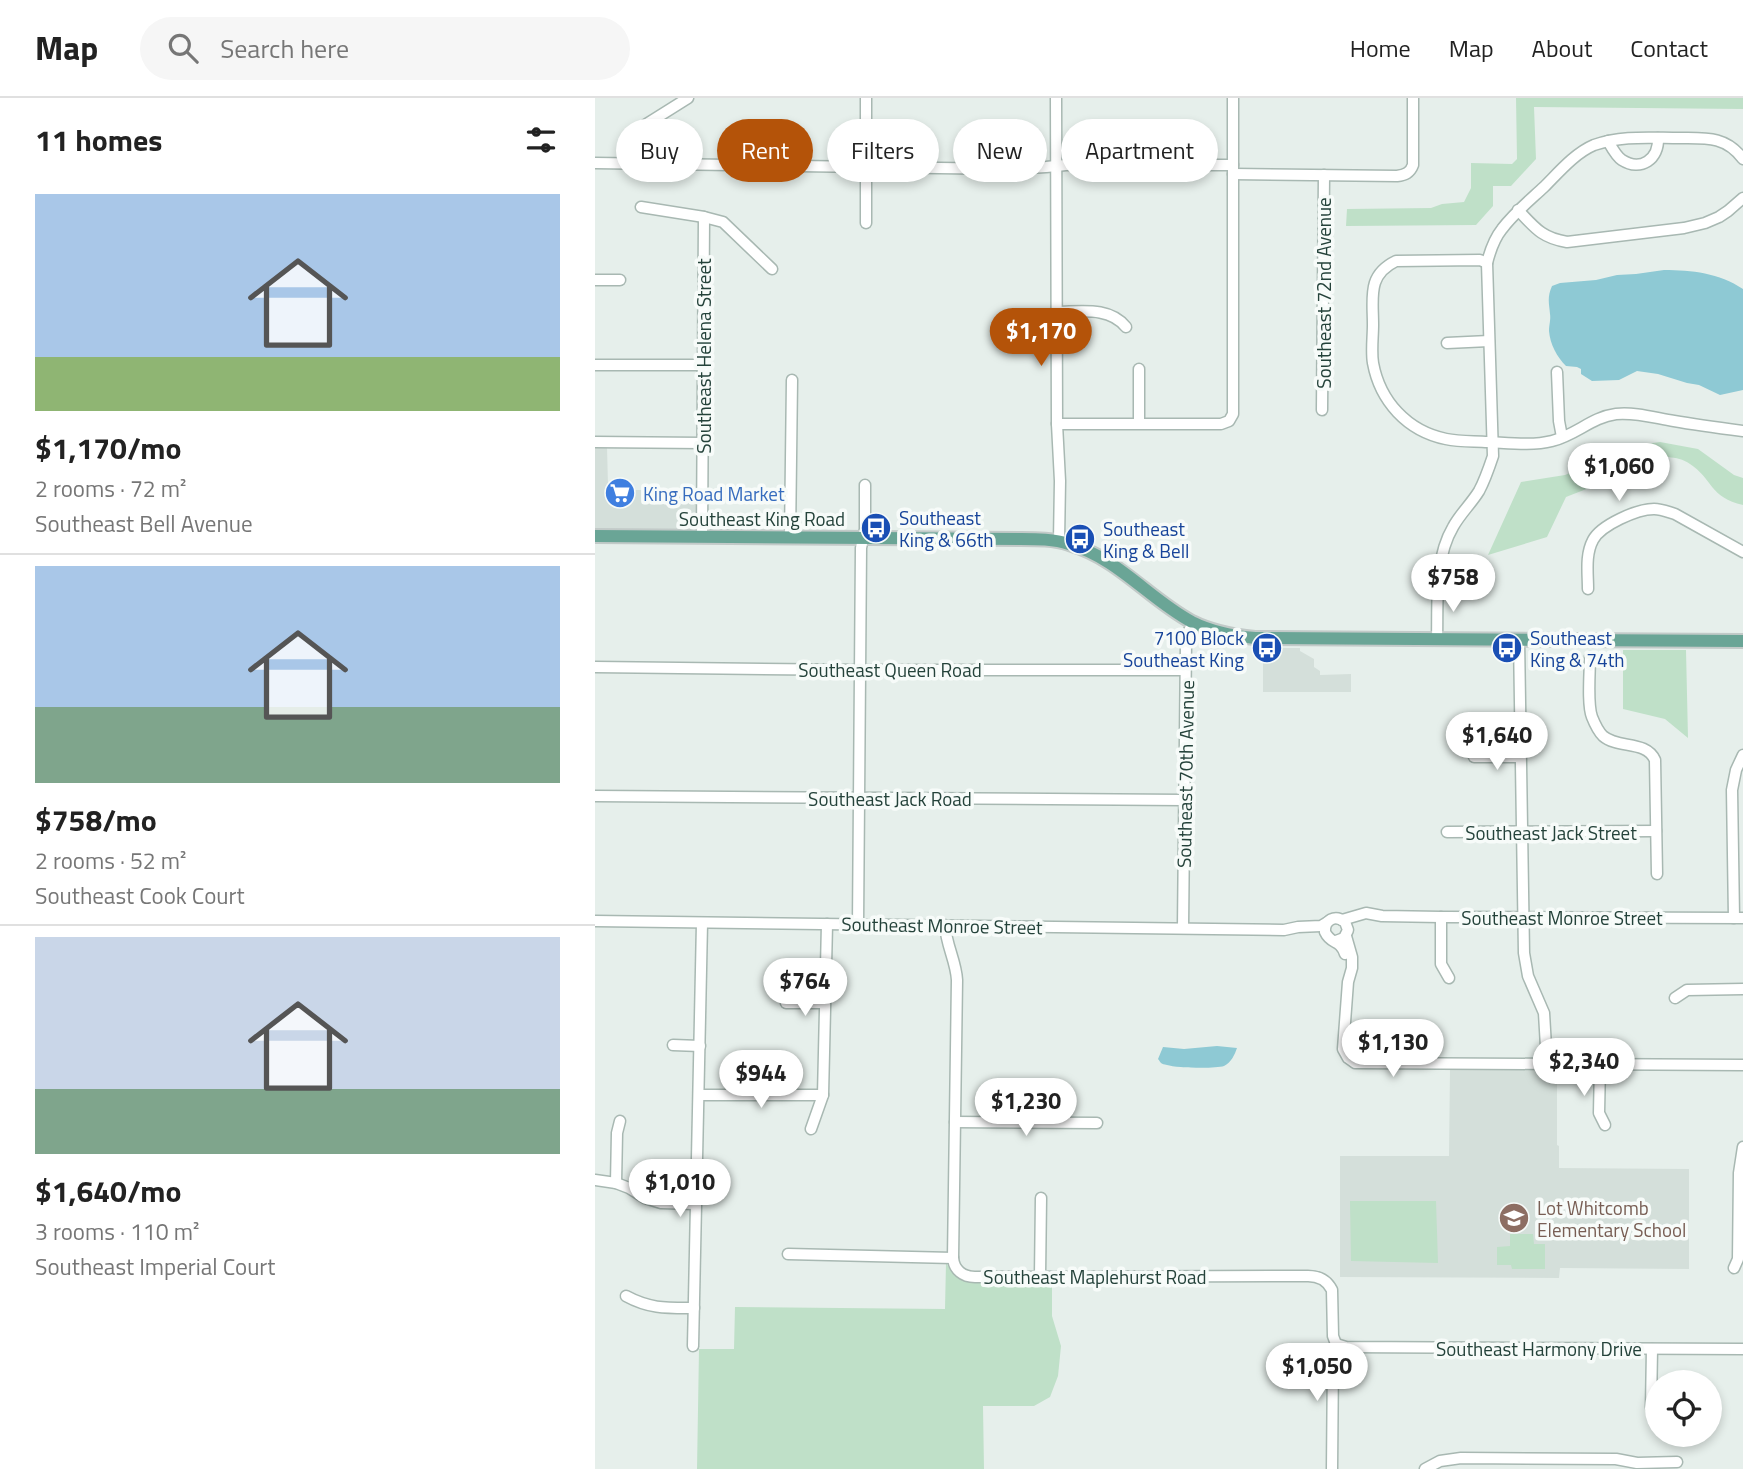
<!DOCTYPE html>
<html lang="en">
<head>
<meta charset="utf-8">
<style>
  :root { --surface:#fff; --page:#f6f6f6; --text:#222; --muted:#767676; --line:#e0e0e0; --accent:#b45309 }
  body { margin:0; font-family:"Titillium Web",sans-serif; background:var(--page); color:var(--text); height:100vh; display:flex; flex-direction:column; font-size:26px; white-space:nowrap }
  * { box-sizing:border-box; margin:0 }
  p { font-size:23px; color:var(--muted) }
  .icon { flex:none; width:38px; height:38px; fill:none; stroke:currentColor; stroke-width:2; stroke-linecap:round; stroke-linejoin:round }
  .map { position:relative; flex:1; overflow:hidden }
  .panel { display:flex; flex-direction:column; background:var(--surface); width:595px }
  .panel>* { flex:none }
  .guide { position:absolute; left:21px; top:21px; width:665px; height:63px; display:flex; gap:14px }
  .fabs { position:absolute; left:1050px; top:1272px; display:grid; gap:14px }
  .fabs a { display:grid; place-items:center; width:77px; height:77px; border-radius:50%; background:var(--surface); box-shadow:0 4px 10px #0003; font-size:35px }
  .price { position:absolute; translate:-50% -60px; padding:0 16px; border-radius:24px; background:#fff; color:#222; font-size:23px; line-height:46px; filter:drop-shadow(0 2px 4px #0008) }
  .price::after { content:''; position:absolute; left:50%; top:42px; width:21px; height:16px; margin-left:-10px; background:inherit; clip-path:polygon(0 0,100% 0,50% 100%) }
  .price.active { background:var(--accent); color:#fff }
  ul { padding:0; list-style:none }
  li { display:grid; align-content:center; gap:14px; height:371px; padding:0 35px }
  li+li { border-top:2px solid var(--line) }
  li span { display:grid; place-items:center; height:217px; border-radius:0px; color:#555 }
  li>.icon { margin-inline-start:auto }
  span .icon { width:126px; height:126px; fill:#fffc; stroke-width:1 }
  li b { font-size:30px }
  h2 { display:flex; justify-content:space-between; align-items:center; height:84px; padding:0 35px; font-size:30px }
  .chip { padding:0 24px; border-radius:32px; background:var(--surface); box-shadow:0 4px 10px #0003; font-size:24px; line-height:63px }
  .chip.active { background:var(--accent); color:#fff }
  header { display:flex; align-items:center; gap:42px; box-sizing:border-box; height:98px; padding:0 35px; background:var(--surface); border-bottom:2px solid var(--line) }
  header strong { font-size:33px }
  nav { display:flex; gap:38px; margin-inline-start:auto; font-size:24px }
  .search { width:490px; height:63px; background:var(--page); display:flex; align-items:center; gap:18px; box-sizing:border-box; padding:0 24px; border-radius:38px; color:var(--muted); font-size:26px }
  main { display:flex; flex:1; min-height:0 }
  .map>svg:first-child { display:block }
  .built { fill:#d4dfda }
  .green { fill:#bfe0c8 }
  .water { fill:#8ec9d4 }
  .lines { fill:none; stroke-linecap:round; stroke-linejoin:round }
  .minor-casing { stroke:#a8b8b2; stroke-width:13 }
  .major-casing { stroke:#c2cac8; stroke-width:16 }
  .minor { stroke:#fff; stroke-width:10 }
  .major { stroke:#6aa596; stroke-width:12 }
  .labels { text-anchor:middle; dominant-baseline:central; stroke-width:7; stroke-linejoin:round; paint-order:stroke }
  .street-label { font-size:19px; fill:#24423a; stroke:#f7fbf9 }
  .shop-label { font-size:19px; fill:#366cbe; stroke:#f7fbf9; text-anchor:start }
  .transit-label { font-size:19px; fill:#164399; stroke:#f7fbf9; text-anchor:start }
  .education-label { font-size:19px; fill:#785e54; stroke:#f7fbf9; text-anchor:start }
</style>
</head>
<body>
<header>
<strong>Map</strong>
<div class="search"><svg class="icon" aria-label="search" viewBox="0 0 24 24"><circle cx="10" cy="10" r="6"/><path d="M15 15l6 6"/></svg>Search here</div>
<nav><a>Home</a><a>Map</a><a>About</a><a>Contact</a></nav>
</header>
<main>
<section class="panel">
<h2>11 homes<svg class="icon" aria-label="filters" viewBox="0 0 24 24"><path d="M4 7h16M4 17h16"/><circle cx="9" cy="7" r="2"/><circle cx="15" cy="17" r="2"/></svg></h2>
<ul>
<li><span style="background:linear-gradient(#a9c7e8 75%,#8fb573 0)"><svg class="icon" aria-label="home" viewBox="0 0 24 24"><path d="M3 11l9-7 9 7M6 9v11h12V9"/></svg></span><div><b>$1,170/mo</b><p>2 rooms · 72 m²</p><p>Southeast Bell Avenue</p></div></li>
<li><span style="background:linear-gradient(#a9c7e8 65%,#7fa58c 0)"><svg class="icon" aria-label="home" viewBox="0 0 24 24"><path d="M3 11l9-7 9 7M6 9v11h12V9"/></svg></span><div><b>$758/mo</b><p>2 rooms · 52 m²</p><p>Southeast Cook Court</p></div></li>
<li><span style="background:linear-gradient(#c9d6e8 70%,#7fa58c 0)"><svg class="icon" aria-label="home" viewBox="0 0 24 24"><path d="M3 11l9-7 9 7M6 9v11h12V9"/></svg></span><div><b>$1,640/mo</b><p>3 rooms · 110 m²</p><p>Southeast Imperial Court</p></div></li>
</ul>
</section>
<div class="map">
<svg width="1148" height="1371" viewBox="0 0 1148 1371">
  <rect width="100%" height="100%" fill="#e6efeb"/>
  <g class="built">
    <polygon points="0,349 12,349 13,387 36,387 37,392 113,392 113,431 0,431"/>
    <polygon points="668,550 705,550 705,553 719,561 719,569 725,573 725,577 756,576 756,594 668,594"/>
    <polygon points="855,971 962,971 962,1047 964,1048 964,1070 1094,1071 1094,1171 965,1170 964,1180 745,1179 745,1058 854,1058"/>
  </g>
  <g class="green">
    <polygon points="921,0 1148,0 1148,11 939,9 941,61 916,88 898,88 898,108 881,127 751,128 752,111 836,110 847,106 869,104 876,90 876,65 917,66 922,61"/>
    <path d="M1065 344 1103 351 1139 377 1148 380V407C1115 400 1117 380 1095 366 1088 361 1081 360 1073 359L971 399 952 439 893 457 926 384 970 377 1044 347Z"/>
    <polygon points="1028,552 1091,552 1093,640 1070,621 1028,611"/>
    <polygon points="755,1103 841,1103 843,1165 756,1163"/>
    <polygon points="915,1136 938,1136 939,1146 950,1146 950,1171 917,1171 916,1167 902,1167 902,1149 915,1148"/>
    <polygon points="351,1165 360,1178 367,1182 457,1182 457,1218 466,1248 463,1278 455,1299 439,1308 388,1308 389,1371 102,1371 104,1251 139,1251 140,1209 350,1211"/>
  </g>
  <g class="water">
    <path d="M1069 172C1097 172 1124 175 1148 191V292L1125 297 1104 287 1092 285 1063 276 1042 273 1024 282 997 283 986 276V271L982 269 971 268C962 259 955 246 954 233 954 227 956 221 955 216 954 205 952 199 957 188L965 185 1001 182 1022 177 1041 176Z"/>
    <path d="M622 948 642 950C640 956 636 965 629 968 620 971 581 970 572 967 566 966 566 965 563 961L568 949 589 951Z"/>
  </g>
  <g class="lines">
    <g class="minor-casing">
      <g id="minor">
        <polyline points="461,0 462,326 465,383 464,443"/>
        <path d="M1013 43C1017 50 1021 58 1027 62 1046 74 1064 61 1063 40"/>
        <polyline points="0,65 415,71 451,69 471,67 638,67"/>
        <polyline points="43,65 45,37 50,27 93,0"/>
        <path d="M638 76 802 78C810 77 815 75 818 67V0"/>
        <polyline points="46,109 109,119 128,124 177,171"/>
        <path d="M923 112C940 130 947 140 972 144L1089 130 1110 125 1124 119 1133 113 1148 100"/>
        <polyline points="271,125 271,0"/>
        <path d="M892 165 885 162 801 163C772 177 778 199 778 227 778 239 776 253 778 265 785 303 812 333 851 341 865 344 879 343 893 344 914 345 937 348 957 343 981 337 997 319 1021 316 1041 314 1060 320 1079 323 1102 327 1125 330 1148 333"/>
        <polyline points="0,182 25,182"/>
        <path d="M461 214C485 214 514 208 531 229"/>
        <polyline points="852,245 894,243"/>
        <polyline points="0,267 108,267"/>
        <polyline points="544,271 544,325"/>
        <polyline points="962,274 964,323 967,339"/>
        <polyline points="727,312 729,77"/>
        <polyline points="462,326 626,326 634,323 638,316 638,0"/>
        <polyline points="0,344 108,345"/>
        <polyline points="107,439 109,119"/>
        <polyline points="195,440 197,282"/>
        <path d="M993 491C993 475 990 457 998 442 1006 427 1042 411 1059 411 1067 411 1073 414 1080 416L1148 454"/>
        <path d="M842 541C843 505 839 461 858 429 865 416 876 406 884 393 890 382 894 370 898 358L892 165C895 153 899 141 907 131 919 115 935 102 949 89 964 74 980 55 999 47 1027 37 1055 40 1085 40 1111 40 1131 38 1148 61"/>
        <polyline points="924,541 929,855 933,878 949,915 952,966"/>
        <path d="M995 559C995 574 992 606 997 619 999 624 1004 634 1008 638 1023 651 1051 642 1060 662L1062 776"/>
        <polyline points="0,569 266,572 590,572"/>
        <polyline points="879,659 925,659"/>
        <polyline points="0,698 589,702"/>
        <polyline points="852,734 1061,733"/>
        <polyline points="846,819 846,866 854,880"/>
        <polyline points="1139,820 1137,692 1141,672 1148,657"/>
        <polyline points="747,822 771,815 787,818 846,819 1148,820"/>
        <polyline points="0,823 689,832 703,829 726,828 731,825"/>
        <polyline points="263,827 266,450 270,431 270,387"/>
        <path d="M350 827C351 847 361 863 362 882L358 1160C359 1172 368 1179 380 1179L713 1178C724 1178 732 1182 737 1192L738 1238 741 1246 738 1260 737 1371"/>
        <polyline points="588,830 591,544 593,535 598,524"/>
        <polyline points="751,838 757,859 757,870 753,884 748,951 753,960 760,965 1148,967"/>
        <path d="M741 843 749 840 753 832 750 824C740 816 729 822 730 834 736 847 745 841 750 856"/>
        <polyline points="1080,900 1092,892 1148,891"/>
        <polyline points="191,905 229,905"/>
        <polyline points="78,947 105,948"/>
        <polyline points="1005,966 1004,1015 1010,1027"/>
        <polyline points="104,997 228,997"/>
        <polyline points="360,1024 502,1025"/>
        <polyline points="216,1031 228,997 232,826"/>
        <polyline points="0,1082 21,1085 34,1090 50,1100 66,1105 100,1106"/>
        <polyline points="21,1085 22,1035 25,1023"/>
        <polyline points="193,1156 358,1160"/>
        <polyline points="1139,1170 1143,1161 1144,1075 1148,1049"/>
        <polyline points="445,1178 446,1100"/>
        <path d="M31 1198C55 1211 72 1210 99 1210"/>
        <polyline points="741,1246 751,1249 1148,1251"/>
        <polyline points="98,1248 107,825"/>
        <polyline points="1056,1309 1057,1251"/>
        <polyline points="830,1371 845,1363 866,1360 1021,1361 1042,1365 1082,1364"/>
      </g>
    </g>
    <g class="major-casing">
      <path id="major" d="M0 438 426 441C442 441 459 441 474 446 523 460 554 501 597 524 617 534 638 538 660 540L1148 543"/>
    </g>
    <use href="#minor" class="minor"/>
    <use href="#major" class="major"/>
  </g>
  <defs>
    <g id="supermarket-disc" transform="scale(1.575)"><circle r="9.5" fill="#3f7fe0" stroke="#f7fbf9"/><path d="M-6-5.5h2.5l.6 2H6L4.5 2H-2.5L-4.4-4H-6ZM-1.5 3.2a1.3 1.3 0 1 0 .1 0ZM3 3.2a1.3 1.3 0 1 0 .1 0Z" fill="#fff"/></g>
    <g id="bus-disc" transform="scale(1.575)"><circle r="9.5" fill="#1a4fb4" stroke="#f7fbf9"/><path d="M-5-6H5V4H4V6H2V4H-2V6H-4V4H-5ZM-3.5-4V0h7V-4ZM-3.5 1.2v1.5H-2V1.2ZM2 1.2v1.5H3.5V1.2Z" fill="#fff"/></g>
    <g id="school-disc" transform="scale(1.575)"><circle r="9.5" fill="#8d6e63" stroke="#f7fbf9"/><path d="M0-5L7-2L0 1L-7-2ZM-4 1L0 2.5L4 1V4Q0 6-4 4Z" fill="#fff"/></g>
  </defs>
  <g fill-rule="evenodd">
    <use href="#supermarket-disc" x="25" y="395"/>
    <use href="#bus-disc" x="281" y="430"/>
    <use href="#bus-disc" x="485" y="441"/>
    <use href="#bus-disc" x="672" y="550"/>
    <use href="#bus-disc" x="912" y="550"/>
    <use href="#school-disc" x="919" y="1120"/>
  </g>
  <g class="labels">
    <g class="street-label">
      <text transform="translate(728 195) rotate(-90)">Southeast 72nd Avenue</text>
      <text transform="translate(108 258) rotate(-90)">Southeast Helena Street</text>
      <text x="167" y="420">Southeast King Road</text>
      <text x="295" y="571">Southeast Queen Road</text>
      <text transform="translate(590 676) rotate(-89)">Southeast 70th Avenue</text>
      <text x="295" y="700">Southeast Jack Road</text>
      <text x="956" y="734">Southeast Jack Street</text>
      <text x="967" y="819">Southeast Monroe Street</text>
      <text transform="translate(347 827) rotate(1)">Southeast Monroe Street</text>
      <text x="500" y="1178">Southeast Maplehurst Road</text>
      <text x="944" y="1250">Southeast Harmony Drive</text>
    </g>
    <g class="shop-label">
      <text x="48" y="395">King Road Market</text>
    </g>
    <g class="transit-label">
      <text x="304" y="419">Southeast<tspan x="304" dy="22">King &amp; 66th</tspan></text>
      <text x="508" y="430">Southeast<tspan x="508" dy="22">King &amp; Bell</tspan></text>
      <text x="649" y="539" text-anchor="end">7100 Block<tspan x="649" dy="22">Southeast King</tspan></text>
      <text x="935" y="539">Southeast<tspan x="935" dy="22">King &amp; 74th</tspan></text>
    </g>
    <g class="education-label">
      <text x="942" y="1109">Lot Whitcomb<tspan x="942" dy="22">Elementary School</tspan></text>
    </g>
  </g>
</svg>
<div class="fabs">
<a><svg class="icon" aria-label="locate" viewBox="0 0 24 24"><circle cx="12" cy="12" r="6"/><path d="M12 2v4M12 18v4M2 12h4M18 12h4"/></svg></a>
</div>
<b class="price active" style="left:446px;top:270px">$1,170</b>
<b class="price" style="left:1024px;top:405px">$1,060</b>
<b class="price" style="left:858px;top:516px">$758</b>
<b class="price" style="left:902px;top:674px">$1,640</b>
<b class="price" style="left:210px;top:920px">$764</b>
<b class="price" style="left:798px;top:981px">$1,130</b>
<b class="price" style="left:989px;top:1000px">$2,340</b>
<b class="price" style="left:166px;top:1012px">$944</b>
<b class="price" style="left:431px;top:1040px">$1,230</b>
<b class="price" style="left:85px;top:1121px">$1,010</b>
<b class="price" style="left:722px;top:1305px">$1,050</b>
<div class="guide">
<a class="chip">Buy</a>
<a class="chip active">Rent</a>
<a class="chip">Filters</a>
<a class="chip">New</a>
<a class="chip">Apartment</a>
</div>
</div>
</main>
</body>
</html>
